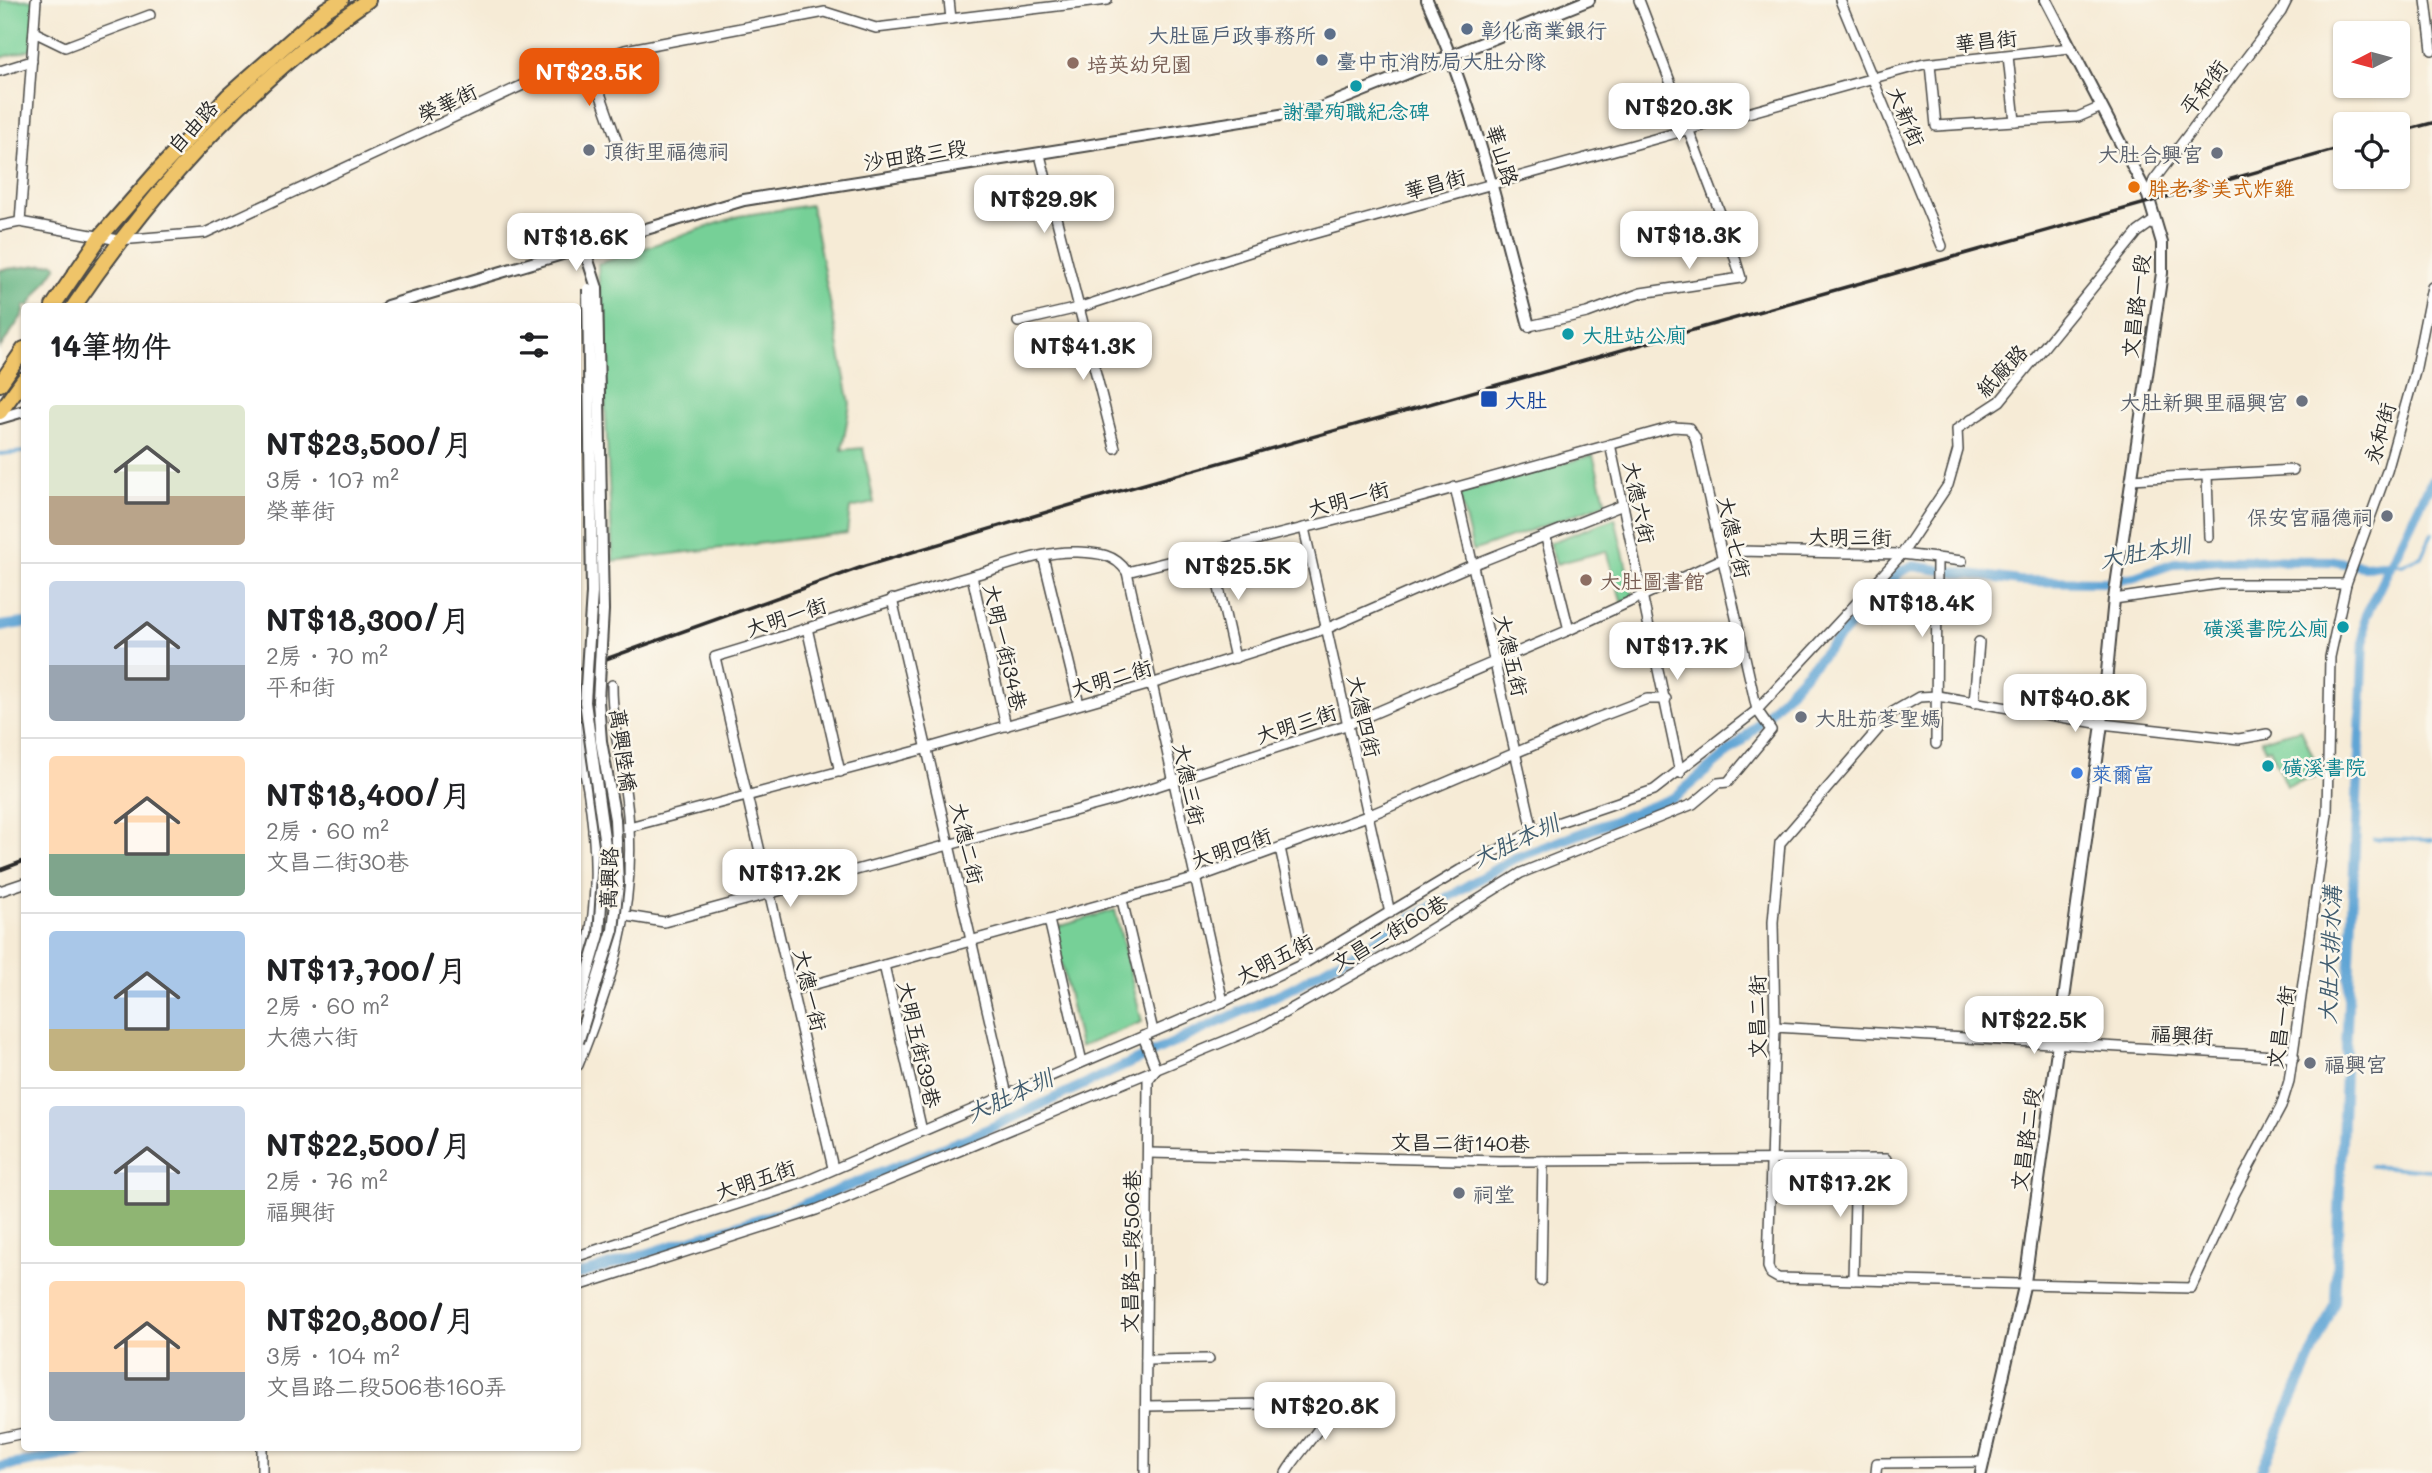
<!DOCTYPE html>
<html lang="zh-TW">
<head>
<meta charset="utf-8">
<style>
  :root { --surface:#fff; --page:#f2f2f2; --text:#202124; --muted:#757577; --line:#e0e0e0; --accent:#ea580c }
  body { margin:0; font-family:Mali,"LXGW WenKai TC",sans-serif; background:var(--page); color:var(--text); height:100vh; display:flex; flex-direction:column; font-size:26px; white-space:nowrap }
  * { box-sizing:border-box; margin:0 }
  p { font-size:23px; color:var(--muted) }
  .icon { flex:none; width:38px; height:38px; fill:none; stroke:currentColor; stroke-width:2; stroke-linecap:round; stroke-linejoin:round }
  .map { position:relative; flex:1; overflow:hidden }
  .panel { position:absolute; left:21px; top:303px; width:560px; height:1148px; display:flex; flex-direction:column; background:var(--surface); border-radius:7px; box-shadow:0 2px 5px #0004 }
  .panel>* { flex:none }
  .needle { width:46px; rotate:264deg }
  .controls { position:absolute; left:2333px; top:21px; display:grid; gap:14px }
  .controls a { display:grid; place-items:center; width:77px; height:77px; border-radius:7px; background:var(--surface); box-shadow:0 2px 5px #0004; font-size:35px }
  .price { position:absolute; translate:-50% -60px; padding:0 16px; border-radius:14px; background:#fff; color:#222; font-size:23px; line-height:46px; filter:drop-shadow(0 2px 4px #0008) }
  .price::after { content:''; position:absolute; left:50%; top:42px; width:21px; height:16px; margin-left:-10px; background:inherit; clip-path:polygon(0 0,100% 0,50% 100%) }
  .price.selected { background:var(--accent); color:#fff }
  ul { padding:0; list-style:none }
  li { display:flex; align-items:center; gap:21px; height:175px; padding:0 28px }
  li+li { border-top:2px solid var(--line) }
  li span { display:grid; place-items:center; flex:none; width:196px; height:140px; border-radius:7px; color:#555 }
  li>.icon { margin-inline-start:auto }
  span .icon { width:84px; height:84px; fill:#fffc; stroke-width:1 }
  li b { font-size:30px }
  h2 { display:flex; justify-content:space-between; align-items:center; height:84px; padding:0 28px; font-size:30px }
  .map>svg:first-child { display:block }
  .green { fill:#76d097; stroke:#507e61; stroke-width:2 }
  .forest { fill:#60b280; stroke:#466e56; stroke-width:2 }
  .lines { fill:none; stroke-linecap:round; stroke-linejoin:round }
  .stream { stroke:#60a5d5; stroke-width:3.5 }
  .canal { stroke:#60a5d5; stroke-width:10 }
  .minor-casing { stroke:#494845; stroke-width:12 }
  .tertiary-casing { stroke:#494845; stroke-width:14 }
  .primary-casing { stroke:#494845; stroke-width:18 }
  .minor { stroke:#fff; stroke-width:9 }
  .tertiary { stroke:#fff; stroke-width:10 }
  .primary { stroke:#efc469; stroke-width:14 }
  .rail { stroke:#2b2b2b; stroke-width:3.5 }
  .tertiary-bridge-casing { stroke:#494845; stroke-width:14; stroke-linecap:butt }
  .tertiary-bridge { stroke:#fff; stroke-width:10 }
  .service-dot { fill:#5c6f8a; stroke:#fbf7ec; stroke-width:2.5 }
  .education-dot { fill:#8d6e63; stroke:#fbf7ec; stroke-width:2.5 }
  .culture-dot { fill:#0f9aa8; stroke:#fbf7ec; stroke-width:2.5 }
  .worship-dot { fill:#6b7280; stroke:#fbf7ec; stroke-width:2.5 }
  .food-dot { fill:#e8710a; stroke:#fbf7ec; stroke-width:2.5 }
  .transit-dot { fill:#1a4fb4; stroke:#fbf7ec; stroke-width:2.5 }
  .shop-dot { fill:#3f7fe0; stroke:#fbf7ec; stroke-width:2.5 }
  .labels { text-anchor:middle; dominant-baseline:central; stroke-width:5; stroke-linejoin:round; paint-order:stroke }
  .service-label { font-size:21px; fill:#4e5e75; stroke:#fbf7ec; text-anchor:start }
  .street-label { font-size:21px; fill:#2b2b2b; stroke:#fbf7ec }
  .education-label { font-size:21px; fill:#785e54; stroke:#fbf7ec; text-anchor:start }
  .culture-label { font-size:21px; fill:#0d838f; stroke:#fbf7ec; text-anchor:start }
  .worship-label { font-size:21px; fill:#5b616d; stroke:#fbf7ec; text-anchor:start }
  .food-label { font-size:21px; fill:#c56008; stroke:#fbf7ec; text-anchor:start }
  .transit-label { font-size:21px; fill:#164399; stroke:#fbf7ec; text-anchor:start }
  .shop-label { font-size:21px; fill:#366cbe; stroke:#fbf7ec; text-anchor:start }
  .water-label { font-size:23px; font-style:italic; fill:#405c6f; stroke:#fbf7ec }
</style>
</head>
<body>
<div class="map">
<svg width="2432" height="1473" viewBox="0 0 2432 1473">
  <rect width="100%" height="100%" fill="#fbf7ec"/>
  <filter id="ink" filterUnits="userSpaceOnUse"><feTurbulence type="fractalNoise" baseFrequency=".0143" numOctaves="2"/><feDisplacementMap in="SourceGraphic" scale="14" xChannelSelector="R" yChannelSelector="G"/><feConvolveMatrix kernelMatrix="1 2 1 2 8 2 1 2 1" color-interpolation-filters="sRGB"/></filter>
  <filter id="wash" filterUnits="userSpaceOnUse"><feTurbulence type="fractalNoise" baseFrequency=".00686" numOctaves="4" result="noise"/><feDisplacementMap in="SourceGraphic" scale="28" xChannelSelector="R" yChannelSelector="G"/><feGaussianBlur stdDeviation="1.57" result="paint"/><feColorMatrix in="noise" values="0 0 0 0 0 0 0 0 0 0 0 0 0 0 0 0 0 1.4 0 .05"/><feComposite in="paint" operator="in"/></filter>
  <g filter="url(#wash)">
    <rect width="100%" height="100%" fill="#f6ebd6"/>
    <g class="green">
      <polygon points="0,0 35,0 32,49 0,58"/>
      <polygon points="811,205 850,404 842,450 863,448 874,503 850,508 847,533 613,561 598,264 739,216"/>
      <polygon points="1593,455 1606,503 1473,551 1459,493"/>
      <polygon points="1615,518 1634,599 1622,603 1606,551 1556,564 1549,543"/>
      <polygon points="2301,729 2318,768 2317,776 2287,786 2270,748 2265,749 2261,740"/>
      <polygon points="1115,910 1142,1022 1080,1047 1054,928"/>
    </g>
    <polygon class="forest" points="54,263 57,266 29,306 24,306 24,313 0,348 0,270"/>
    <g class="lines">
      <g class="stream">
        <polyline points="0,454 24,452"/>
        <polyline points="2387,565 2403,564 2421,557 2432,533"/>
        <polyline points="2374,839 2432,840"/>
        <polyline points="2370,1166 2432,1170"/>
      </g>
      <g class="canal">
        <polyline points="0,626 24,623"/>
        <polyline points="578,1275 797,1207 977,1134 1294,987 1513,859 1674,798 1744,739 1900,572 1912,566 2019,581 2106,582 2135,577 2175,563 2225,560 2333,561 2363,566 2387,565"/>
        <polyline points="0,1467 107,1447"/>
        <polyline points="2260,1473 2335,1302 2365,617 2432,480"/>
      </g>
    </g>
  </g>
  <g filter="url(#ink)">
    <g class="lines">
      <g class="minor-casing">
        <g id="minor">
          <polyline points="949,0 951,19"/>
          <polyline points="1840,0 1942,246"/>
          <polyline points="2426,0 2432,50"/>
          <polyline points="34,32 65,47 150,15"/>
          <polyline points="2008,56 2015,121"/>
          <polyline points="589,62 618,144"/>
          <polyline points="1930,64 1936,126 2078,117 2099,108"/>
          <polyline points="0,71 32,61"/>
          <polyline points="1040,155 1115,448"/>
          <polyline points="2148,196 2154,180 2281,12 2287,0"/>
          <polyline points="20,222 36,0"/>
          <polyline points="0,226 20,222 119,240 205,233 523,85 625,50 825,12 876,28 1107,0"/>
          <polyline points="1018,322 1078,308 1262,248 1924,64 2070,48"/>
          <polyline points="1529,326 1587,313 1641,293 1741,278 1727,231 1639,0"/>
          <polyline points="1610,444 1680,773"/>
          <polyline points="2207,475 2209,537"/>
          <polyline points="2131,479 2293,470"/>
          <polyline points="1455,487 1533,831"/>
          <polyline points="1304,528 1390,913"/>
          <polyline points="1546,538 1569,630"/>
          <polyline points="1211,553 1235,658"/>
          <polyline points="1043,556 1079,704"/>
          <polyline points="972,576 1006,726"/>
          <polyline points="892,599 1007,1095"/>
          <polyline points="2114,599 2219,584 2346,584"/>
          <polyline points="807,628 840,772"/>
          <polyline points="1974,703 1979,642"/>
          <path d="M578 725C579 747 584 768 588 789 598 851 600 920 578 980"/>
          <polyline points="2267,734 2239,739 2102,724 1938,696 1919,697 1893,712 1780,843 1773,922 1775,1027 1768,1267 1771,1274 1778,1278 2191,1288 2234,1195 2281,1107 2289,1081 2327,814 2330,657 2346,584 2387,471 2415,372 2432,287"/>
          <polyline points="1936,744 1937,558"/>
          <polyline points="593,831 629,827 928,748 1151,684 1328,628 1472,565 1623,505"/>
          <polyline points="1280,848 1305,963"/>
          <polyline points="0,891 24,883"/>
          <polyline points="1122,900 1153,1031"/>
          <polyline points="627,916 664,922 1111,801 1349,724 1569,630 1739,551 1902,554 1962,561"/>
          <polyline points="1049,920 1082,1062"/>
          <polyline points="884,965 922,1131"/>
          <polyline points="794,990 1193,879 1370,815 1597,718 1647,699 1666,699"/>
          <polyline points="1775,1027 2294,1057"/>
          <polyline points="1143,1036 1156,1070"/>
          <path d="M578 1065C610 985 634 916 629 828 627 780 612 733 612 685"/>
          <polyline points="1148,1153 1500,1161 1886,1159"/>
          <path d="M833 1168 715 657C801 632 885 601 971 576 1004 567 1040 551 1075 552 1097 553 1114 553 1127 572L1223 1002"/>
          <polyline points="578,1256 802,1183 1223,1002 1305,963 1460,870 1533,831 1654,790 1757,710 1902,554 1948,485 1958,450 1957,429 2000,401 2138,232 2155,220"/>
          <polyline points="1853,1280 1856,1159"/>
          <polyline points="1541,1281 1543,1161"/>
          <polyline points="578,1286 816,1210 1261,1026 1407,944 1521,873 1693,804 1718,783 1728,782 1771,730 1757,710 1695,437 1689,428 1673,427 1364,513 1127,572"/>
          <polyline points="1146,1360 1209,1359"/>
          <path d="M1146 1406 1330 1403C1330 1422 1297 1453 1286 1473"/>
          <polyline points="0,1438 24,1433"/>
          <polyline points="262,1473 262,1447"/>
          <polyline points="1145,1473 1148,1080 1155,1071"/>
          <polyline points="1876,1473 1877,1463 1984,1462"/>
        </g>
      </g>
      <g class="tertiary-casing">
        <g id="tertiary">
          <path d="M1427 0C1474 104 1500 216 1529 326"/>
          <polyline points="584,248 597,288"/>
          <polyline points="387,306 744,200 1318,109 1589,0"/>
          <polyline points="0,418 24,411"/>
          <polyline points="1981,1473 2025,1282 2102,724 2114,599 2162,273 2162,243 2148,196 2046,0"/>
        </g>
      </g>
      <g class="primary-casing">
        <g id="primary">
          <polyline points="53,306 100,237 157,172 228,96 325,10 341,0"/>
          <path d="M74 306C153 190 251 80 368 0"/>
          <polyline points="0,384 24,349"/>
          <polyline points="0,412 24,379"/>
        </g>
      </g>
      <use href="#minor" class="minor"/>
      <use href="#tertiary" class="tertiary"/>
      <use href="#primary" class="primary"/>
      <g class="rail">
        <polyline points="2398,132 2432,123"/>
        <polyline points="578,669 865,566 1091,499 2345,147"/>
        <polyline points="0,870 24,861"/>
      </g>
      <g class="tertiary-bridge-casing">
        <g id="tertiary-bridge">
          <polyline points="578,1007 599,935 605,845 585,702 592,593 588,289"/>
          <polyline points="578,1042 613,930 618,885 615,819 601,741 598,701 603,610 597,288"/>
        </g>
      </g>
      <use href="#tertiary-bridge" class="tertiary-bridge"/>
    </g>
  </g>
  <g class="service-dot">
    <circle cx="1467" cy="29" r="7"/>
    <circle cx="1330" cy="34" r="7"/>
    <circle cx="1322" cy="60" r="7"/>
  </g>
  <g class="education-dot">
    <circle cx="1073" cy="63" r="7"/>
    <circle cx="1586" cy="580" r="7"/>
  </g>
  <g class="culture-dot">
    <circle cx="1356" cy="86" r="7"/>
    <circle cx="1568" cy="334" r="7"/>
    <circle cx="2343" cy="627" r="7"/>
    <circle cx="2268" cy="766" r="7"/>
  </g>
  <g class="worship-dot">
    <circle cx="589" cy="150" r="7"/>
    <circle cx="2217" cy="153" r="7"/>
    <circle cx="2302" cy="401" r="7"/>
    <circle cx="2387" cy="516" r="7"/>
    <circle cx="1801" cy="717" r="7"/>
    <circle cx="2310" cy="1063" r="7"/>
    <circle cx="1459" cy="1193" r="7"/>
  </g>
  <circle class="food-dot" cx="2134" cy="187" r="7"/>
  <rect class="transit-dot" x="1480" y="390" width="18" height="18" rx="3.5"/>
  <circle class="shop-dot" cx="2077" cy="773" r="7"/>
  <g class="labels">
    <g class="service-label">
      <text x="1481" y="29">彰化商業銀行</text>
      <text x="1316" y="34" text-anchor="end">大肚區戶政事務所</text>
      <text x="1336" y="60">臺中市消防局大肚分隊</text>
    </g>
    <g class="street-label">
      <text transform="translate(1986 40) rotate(-6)">華昌街</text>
      <text transform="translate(2203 87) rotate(-53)">平和街</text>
      <text transform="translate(447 102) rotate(-25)">榮華街</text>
      <text transform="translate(1907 116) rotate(67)">大新街</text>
      <text transform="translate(192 126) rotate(-48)">自由路</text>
      <text transform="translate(915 154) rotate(-9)">沙田路三段</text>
      <text transform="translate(1503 155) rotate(73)">華山路</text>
      <text transform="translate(1435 183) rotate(-15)">華昌街</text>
      <text transform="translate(2135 306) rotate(-83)">文昌路一段</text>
      <text transform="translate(2001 370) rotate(-46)">紙廠路</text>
      <text transform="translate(2379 433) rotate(-74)">永和街</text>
      <text transform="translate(1348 498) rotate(-15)">大明一街</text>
      <text transform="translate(1640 502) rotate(78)">大德六街</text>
      <text transform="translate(1850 536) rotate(1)">大明三街</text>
      <text transform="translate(1735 537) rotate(77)">大德七街</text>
      <text transform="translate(786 616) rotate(-18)">大明一街</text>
      <text transform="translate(1006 647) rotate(77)">大明一街34巷</text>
      <text transform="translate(1512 655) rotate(77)">大德五街</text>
      <text transform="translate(1111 677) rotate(-16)">大明二街</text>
      <text transform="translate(1365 716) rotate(77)">大德四街</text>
      <text transform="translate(1296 723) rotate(-18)">大明三街</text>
      <text transform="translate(624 750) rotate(82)">萬興陸橋</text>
      <text transform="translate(1190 784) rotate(78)">大德三街</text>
      <text transform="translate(968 843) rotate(77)">大德二街</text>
      <text transform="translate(1231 847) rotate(-19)">大明四街</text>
      <text transform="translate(608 878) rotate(-88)">萬興路</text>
      <text transform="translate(1389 932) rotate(-30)">文昌二街60巷</text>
      <text transform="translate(1274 958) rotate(-27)">大明五街</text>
      <text transform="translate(811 990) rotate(77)">大德一街</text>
      <text transform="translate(1756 1017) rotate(-90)">文昌二街</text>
      <text transform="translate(2280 1027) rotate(-81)">文昌一街</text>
      <text transform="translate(2182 1034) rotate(3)">福興街</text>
      <text transform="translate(920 1044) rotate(77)">大明五街39巷</text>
      <text transform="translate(2025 1139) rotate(-82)">文昌路二段</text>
      <text transform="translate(1460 1142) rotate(1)">文昌二街140巷</text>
      <text transform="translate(755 1179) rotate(-19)">大明五街</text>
      <text transform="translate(1130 1252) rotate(-89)">文昌路二段506巷</text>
    </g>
    <g class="education-label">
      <text x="1087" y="63">培英幼兒園</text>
      <text x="1600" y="580">大肚圖書館</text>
    </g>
    <g class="culture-label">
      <text x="1356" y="110" text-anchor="middle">謝翬殉職紀念碑</text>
      <text x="1582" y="334">大肚站公廁</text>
      <text x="2329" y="627" text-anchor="end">磺溪書院公廁</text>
      <text x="2282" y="766">磺溪書院</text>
    </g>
    <g class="worship-label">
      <text x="603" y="150">頂街里福德祠</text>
      <text x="2203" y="153" text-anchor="end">大肚合興宮</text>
      <text x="2288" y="401" text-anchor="end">大肚新興里福興宮</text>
      <text x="2373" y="516" text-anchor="end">保安宮福德祠</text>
      <text x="1815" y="717">大肚茄苳聖媽</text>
      <text x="2324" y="1063">福興宮</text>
      <text x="1473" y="1193">祠堂</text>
    </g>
    <g class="food-label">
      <text x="2148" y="187">胖老爹美式炸雞</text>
    </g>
    <g class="transit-label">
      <text x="1505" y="399">大肚</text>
    </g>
    <g class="shop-label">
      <text x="2091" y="773">萊爾富</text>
    </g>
    <g class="water-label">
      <text transform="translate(2145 551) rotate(-10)">大肚本圳</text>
      <text transform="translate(1515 840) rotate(-25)">大肚本圳</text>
      <text transform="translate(2329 955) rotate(-88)">大肚大排水溝</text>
      <text transform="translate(1009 1095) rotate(-25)">大肚本圳</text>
    </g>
  </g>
</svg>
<div class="controls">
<a><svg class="needle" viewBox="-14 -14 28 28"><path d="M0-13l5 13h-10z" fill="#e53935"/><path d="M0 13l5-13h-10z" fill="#757577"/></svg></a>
<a><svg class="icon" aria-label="locate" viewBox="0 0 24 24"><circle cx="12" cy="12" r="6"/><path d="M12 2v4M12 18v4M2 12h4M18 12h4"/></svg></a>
</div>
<b class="price selected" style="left:589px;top:108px">NT$23.5K</b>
<b class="price" style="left:1679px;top:143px">NT$20.3K</b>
<b class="price" style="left:1044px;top:235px">NT$29.9K</b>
<b class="price" style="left:1689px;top:271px">NT$18.3K</b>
<b class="price" style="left:576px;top:273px">NT$18.6K</b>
<b class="price" style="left:1083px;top:382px">NT$41.3K</b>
<b class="price" style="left:1238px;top:602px">NT$25.5K</b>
<b class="price" style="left:1922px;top:639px">NT$18.4K</b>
<b class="price" style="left:1677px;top:682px">NT$17.7K</b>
<b class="price" style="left:2075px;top:734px">NT$40.8K</b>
<b class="price" style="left:790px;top:909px">NT$17.2K</b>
<b class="price" style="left:2034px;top:1056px">NT$22.5K</b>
<b class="price" style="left:1840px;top:1219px">NT$17.2K</b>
<b class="price" style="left:1325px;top:1442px">NT$20.8K</b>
<section class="panel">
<h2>14筆物件<svg class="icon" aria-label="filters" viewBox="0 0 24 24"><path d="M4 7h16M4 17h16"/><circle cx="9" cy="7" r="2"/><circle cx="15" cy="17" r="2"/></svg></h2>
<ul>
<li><span style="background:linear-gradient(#dfe7d0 65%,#b9a48a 0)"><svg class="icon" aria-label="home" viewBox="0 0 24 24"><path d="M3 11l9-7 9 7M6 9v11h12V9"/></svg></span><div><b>NT$23,500/月</b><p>3房 · 107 m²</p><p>榮華街</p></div></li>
<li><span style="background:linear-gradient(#c9d6e8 60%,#9aa5b1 0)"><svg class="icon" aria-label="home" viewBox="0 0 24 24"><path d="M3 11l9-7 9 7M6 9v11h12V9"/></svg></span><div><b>NT$18,300/月</b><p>2房 · 70 m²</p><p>平和街</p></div></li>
<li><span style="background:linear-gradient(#ffd9b3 70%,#7fa58c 0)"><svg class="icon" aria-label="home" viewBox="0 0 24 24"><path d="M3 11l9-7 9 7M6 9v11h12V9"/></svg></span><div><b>NT$18,400/月</b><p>2房 · 60 m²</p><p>文昌二街30巷</p></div></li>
<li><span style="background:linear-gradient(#a9c7e8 70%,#c2b280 0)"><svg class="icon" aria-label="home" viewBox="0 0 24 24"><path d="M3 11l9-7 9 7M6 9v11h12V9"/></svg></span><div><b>NT$17,700/月</b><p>2房 · 60 m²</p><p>大德六街</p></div></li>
<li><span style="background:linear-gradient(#c9d6e8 60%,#8fb573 0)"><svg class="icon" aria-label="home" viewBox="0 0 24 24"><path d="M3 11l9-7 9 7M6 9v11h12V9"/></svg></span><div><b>NT$22,500/月</b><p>2房 · 76 m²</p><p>福興街</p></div></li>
<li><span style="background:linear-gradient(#ffd9b3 65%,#9aa5b1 0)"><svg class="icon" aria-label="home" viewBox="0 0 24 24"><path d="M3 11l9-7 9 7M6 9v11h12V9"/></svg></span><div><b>NT$20,800/月</b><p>3房 · 104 m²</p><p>文昌路二段506巷160弄</p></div></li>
</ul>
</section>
</div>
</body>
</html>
